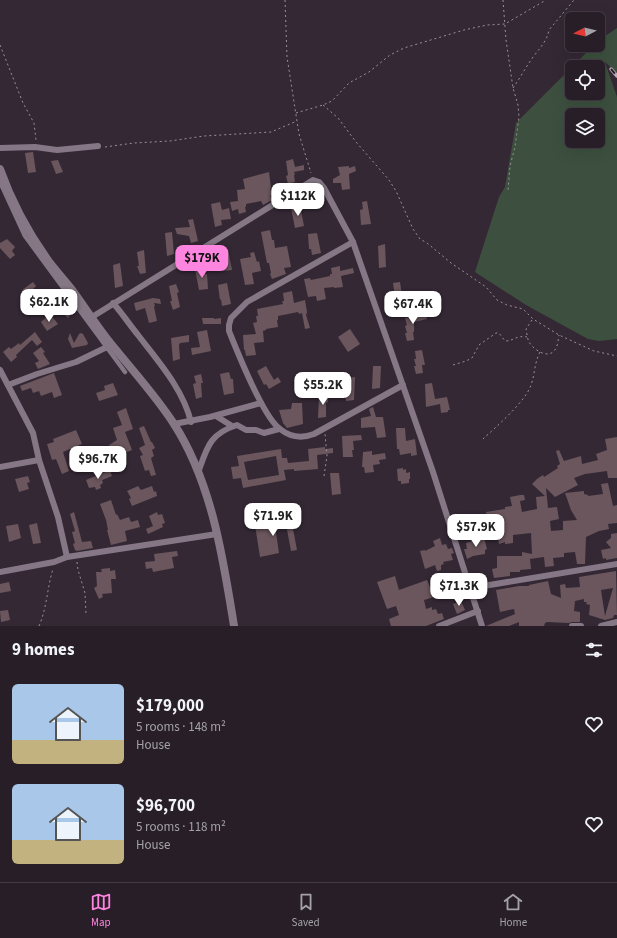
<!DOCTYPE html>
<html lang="en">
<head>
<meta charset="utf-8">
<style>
  :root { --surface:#271e28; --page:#332b34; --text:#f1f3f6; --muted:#a4a2a8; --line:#433c45; --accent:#fe85df }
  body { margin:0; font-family:"Source Sans 3",sans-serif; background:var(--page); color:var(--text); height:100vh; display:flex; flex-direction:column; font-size:15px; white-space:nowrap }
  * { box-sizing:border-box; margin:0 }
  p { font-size:13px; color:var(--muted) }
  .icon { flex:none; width:22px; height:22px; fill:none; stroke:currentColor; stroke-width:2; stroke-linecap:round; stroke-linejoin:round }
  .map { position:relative; height:626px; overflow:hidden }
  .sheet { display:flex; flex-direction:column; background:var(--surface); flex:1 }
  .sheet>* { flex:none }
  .needle { width:26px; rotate:263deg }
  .controls { position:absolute; left:565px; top:12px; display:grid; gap:8px }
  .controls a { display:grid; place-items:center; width:40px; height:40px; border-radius:6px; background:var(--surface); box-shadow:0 4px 16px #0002,0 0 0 1px var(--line); font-size:20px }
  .price { position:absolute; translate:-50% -34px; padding:0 9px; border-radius:8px; background:#fff; color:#222; font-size:13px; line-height:26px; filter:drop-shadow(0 1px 2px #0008) }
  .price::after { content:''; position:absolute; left:50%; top:24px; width:12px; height:9px; margin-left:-6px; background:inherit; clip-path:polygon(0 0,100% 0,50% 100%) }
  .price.active { background:var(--accent); color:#111 }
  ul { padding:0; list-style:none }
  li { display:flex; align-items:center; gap:12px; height:100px; padding:0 12px }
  li span { display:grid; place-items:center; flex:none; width:112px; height:80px; border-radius:6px; color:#555 }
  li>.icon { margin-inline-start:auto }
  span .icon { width:48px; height:48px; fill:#fffc; stroke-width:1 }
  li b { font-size:17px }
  h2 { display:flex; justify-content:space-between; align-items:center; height:48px; padding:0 12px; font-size:17px }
  .dock { display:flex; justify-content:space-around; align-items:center; height:56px; border-top:1px solid var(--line); background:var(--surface); font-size:11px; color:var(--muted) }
  .dock a { display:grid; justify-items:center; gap:2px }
  .dock .active { color:var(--accent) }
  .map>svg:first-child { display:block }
  .green { fill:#3d503f; fill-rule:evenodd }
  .building { fill:#6a565c; fill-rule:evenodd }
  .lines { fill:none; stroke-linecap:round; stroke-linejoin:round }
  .path { stroke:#9a909b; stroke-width:1; stroke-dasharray:2 3; stroke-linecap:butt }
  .pedestrian { stroke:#857785; stroke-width:4.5 }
  .minor { stroke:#857785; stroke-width:6 }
  .tertiary { stroke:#857785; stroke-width:8 }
  .rail-casing { stroke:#b9b0ba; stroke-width:3.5 }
  .rail { stroke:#2a1e2a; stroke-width:2; stroke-dasharray:6; stroke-linecap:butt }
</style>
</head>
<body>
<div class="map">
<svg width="617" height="626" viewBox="0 0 617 626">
  <rect width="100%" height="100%" fill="#342835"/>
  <path class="green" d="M617 28V73L605 62 617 97V339L599 341 588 339 526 305 475 272 499 197 505 187 516 123 572 67V93H598V67H572L594 45H598L599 40ZM572 115H598V141H572Z"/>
  <g class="building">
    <polygon points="33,152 36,172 28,173 25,153"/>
    <polygon points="293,159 295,167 304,165 304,170 294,172 295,175 294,175 295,182 288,184 286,176 288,175 286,161"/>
    <polygon points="58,160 63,172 56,174 51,161"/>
    <polygon points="349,166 349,168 355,166 356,171 349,174 350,189 342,190 341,183 333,183 333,179 340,175 338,167"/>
    <polygon points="269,172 271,188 270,188 272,195 270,196 272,200 263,205 261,201 246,204 246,207 245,207 246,212 239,214 238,209 232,211 230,202 238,201 237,190 245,189 243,179"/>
    <polygon points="367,201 371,224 361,225 360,210 363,209 362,202"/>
    <polygon points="220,202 222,210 229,208 231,219 221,220 222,225 215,227 211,204"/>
    <polygon points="300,206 304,226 295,228 291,208"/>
    <polygon points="193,219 198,241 191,243 189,236 177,234 175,228 190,227 188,220"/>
    <polygon points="270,230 272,240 274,240 275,248 287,246 291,267 284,268 286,274 272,279 270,274 271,273 269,263 267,263 261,232"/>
    <polygon points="172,232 174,254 167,256 165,233"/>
    <polygon points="317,233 321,253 312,255 311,249 309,249 308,234"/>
    <polygon points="7,239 15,247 12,251 15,255 10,259 0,248 0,243"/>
    <polygon points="385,244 386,267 379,268 378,246"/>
    <polygon points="228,249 232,270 223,271 219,250"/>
    <polygon points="144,250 146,273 140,274 137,266 139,266 137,252"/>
    <polygon points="254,252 257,262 259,261 261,271 252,273 254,284 245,285 240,259 251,257 250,253"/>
    <polygon points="120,263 123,286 115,288 113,265"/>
    <polygon points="340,266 340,271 353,268 354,273 341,276 343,287 334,288 334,287 324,288 326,299 317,301 316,296 308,297 304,279 310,278 311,280 330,276 330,274 332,274 331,268"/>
    <polygon points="204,267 205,274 207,274 208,289 199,290 195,269"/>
    <polygon points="33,282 36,286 33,289 34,291 27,296 22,290"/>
    <polygon points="400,282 404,310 396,312 393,298 395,297 393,283"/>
    <polygon points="227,283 231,304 222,306 221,299 220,300 218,285"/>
    <polygon points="176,284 179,292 177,293 180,307 173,310 170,301 172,301 169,286"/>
    <polygon points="292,291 294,303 305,300 307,312 306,315 310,328 305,329 302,313 299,314 298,312 278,316 278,320 277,320 278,327 266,329 266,330 263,331 264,342 254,343 256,355 246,356 245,350 244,350 243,335 256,334 253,323 257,322 256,316 258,316 257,309 283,304 282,301 284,301 283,293"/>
    <polygon points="153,298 160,299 161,304 154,303 155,306 154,307 157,321 149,323 145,308 136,311 134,303"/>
    <polygon points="57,300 71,314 68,318 53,304"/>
    <polygon points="425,311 427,319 414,322 414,332 413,332 414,340 407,341 405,333 407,333 405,326 407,325 405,318 418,316 417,313"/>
    <polygon points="50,314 58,324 47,331 41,322"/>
    <polygon points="202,318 214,318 214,319 221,318 221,324 203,324"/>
    <polygon points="350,329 360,344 348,352 338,337"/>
    <polygon points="207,330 211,351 192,355 191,348 200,347 197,332"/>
    <polygon points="35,332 42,342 37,346 32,340 16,355 17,357 11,362 3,352 9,347 11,349 19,343 20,345"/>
    <polygon points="70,333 74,343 79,334 81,333 83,334 88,343 87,345 72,348 68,339"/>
    <polygon points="189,335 189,342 180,343 179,345 180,359 173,361 171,338"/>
    <polygon points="41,347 45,352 43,353 50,364 38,369 35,363 39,361 33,353"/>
    <polygon points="422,350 425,365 422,365 423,373 416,374 414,366 416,366 414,359 416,359 415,351"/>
    <polygon points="266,366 274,380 278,377 281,382 269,389 266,384 264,385 257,371"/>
    <polygon points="373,366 381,366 380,388 372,389"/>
    <polygon points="229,372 231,379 233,379 234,393 224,395 220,374"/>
    <polygon points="54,373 62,395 54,398 52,392 41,396 39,391 33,393 31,388 22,391 20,386"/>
    <polygon points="201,374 203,383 201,383 202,397 196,399 193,384 196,383 194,376"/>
    <polygon points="355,377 354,400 346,401 345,393 332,395 331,389 348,385 347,378"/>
    <polygon points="113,383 118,395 99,401 96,393 105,390 104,386"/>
    <polygon points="432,383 435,399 447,397 450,410 448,410 448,412 441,413 440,404 426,407 425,384"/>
    <polygon points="328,394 328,402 326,403 326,417 318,418 319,395"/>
    <polygon points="292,403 302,403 303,424 287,428 283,423 279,410 291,409"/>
    <polygon points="373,407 376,417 383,417 386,437 377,438 375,427 361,428 361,418 371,416 369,409"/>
    <polygon points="126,408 133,429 125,432 132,450 122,454 125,461 118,465 114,457 116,457 109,445 117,440 113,428 122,425 117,412"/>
    <polygon points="144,426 151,442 152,442 155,448 152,450 154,456 151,458 156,475 151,476 149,470 145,471 140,456 143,455 139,448 145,445 139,428"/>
    <polygon points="396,428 405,428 406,441 415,439 417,455 411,456 411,453 400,455 399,449 397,449"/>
    <polygon points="76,430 82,444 63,452 69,471 62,474 56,459 52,460 47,444 54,442 53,439"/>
    <polygon points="361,435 362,440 353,441 354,450 352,450 353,457 343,457 342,436"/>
    <polygon points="617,437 617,478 608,478 607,471 585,474 574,478 578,485 555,497 546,488 548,508 557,507 559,519 550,521 551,531 563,530 563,521 577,520 571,510 565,493 584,491 584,494 588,495 588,496 603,494 601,484 608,483 613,506 617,505 617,523 608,524 609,529 599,531 586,537 585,564 577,564 575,552 564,553 564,557 553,558 554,566 545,567 544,557 530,559 531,569 520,570 520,572 510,572 510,576 494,578 492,569 497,568 497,556 522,556 522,552 532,554 531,533 513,535 513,543 505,544 505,542 499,544 495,525 489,526 486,512 505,509 505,507 512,506 510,497 520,495 524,495 525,500 520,501 522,512 537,509 536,497 545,496 532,484 537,479 543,475 544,477 558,468 557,466 560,464 556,451 559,450 564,461 581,456 582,464 598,460 596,454 607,450 605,439"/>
    <path d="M325 447V449L333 448V453L317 455 318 469 294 471V469L284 470 286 480 243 488 241 478 233 479 231 467 239 466 237 456 281 449 282 458H287L288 463 309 461 308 449ZM276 456 279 475 248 480 244 462Z"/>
    <polygon points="372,451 372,455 385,453 386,459 379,460 380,464 373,465 374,472 365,473 364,467 362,467 363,452"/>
    <polygon points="403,468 403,470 406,469 406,473 410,472 410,479 409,479 409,483 401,484 401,481 398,481 397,469"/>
    <polygon points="110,470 112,476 102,480 103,483 100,485 101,488 96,490 95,487 89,488 86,480"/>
    <polygon points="330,473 339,473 341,494 332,495"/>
    <polygon points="28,476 30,482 27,483 29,489 19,492 15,479"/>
    <polygon points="138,486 141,490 152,486 154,492 156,491 157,496 132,506 129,499 131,498 127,491"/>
    <polygon points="111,500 116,515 117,514 120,520 129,517 131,522 138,520 140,527 125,531 127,541 111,545 107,530 108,530 106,520 100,504"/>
    <polygon points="74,512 82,542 91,541 93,548 77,551 75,550 73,544 75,543 72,532 75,531 70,514"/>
    <polygon points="157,512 158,515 162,514 165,523 162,524 163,527 148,534 146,529 153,526 149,516"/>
    <polygon points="291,518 297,550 291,551 286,524 275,526 279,553 260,557 255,525"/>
    <polygon points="37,523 41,543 33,544 29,525"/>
    <polygon points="18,524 21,538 9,542 6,526"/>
    <polygon points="617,533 617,558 606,560 606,558 603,559 601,550 611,548 606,542 611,538 611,534"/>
    <polygon points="484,537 487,549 485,550 485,554 473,556 467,559 464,549 467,549 466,543"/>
    <polygon points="440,538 442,545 446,544 448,549 452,548 454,553 451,554 453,560 443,562 444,564 441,565 441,570 437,571 435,565 425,569 420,551 425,550 425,551 435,546 433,541"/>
    <polygon points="177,551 178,556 172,557 174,568 153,572 152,568 146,569 145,562 155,561 154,554"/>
    <polygon points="110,568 110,571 115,570 116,579 111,579 112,593 102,594 103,597 99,599 94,588 97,586 96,572 102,572 101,569"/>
    <path d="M616 571 617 615H614L613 618 605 620 589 615 590 605 586 604 587 602H584V599L575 601 574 611 580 612V622H572L569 623 547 622 545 623 544 626H519V622L509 626H486L515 614 514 609 500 612 496 590 519 586H529V585L548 581 551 594 561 598 560 585 565 584 566 588 580 587 579 577ZM613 588 605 616 601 590Z"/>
    <polygon points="395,576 399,590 427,580 430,587 433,586 434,588 445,585 447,593 424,600 426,609 432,607 432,610 436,609 438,614 442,613 444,619 426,626 391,626 389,619 399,615 396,606 387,609 377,582"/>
    <polygon points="9,582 11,591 0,593 0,584"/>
    <polygon points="461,601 465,610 457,614 453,604"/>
    <polygon points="8,610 10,620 1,622 0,611"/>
  </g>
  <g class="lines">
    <g class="path">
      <polyline points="285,0 287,57 299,134 311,173"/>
      <polyline points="503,0 506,40 513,88 518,105 519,117 515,147 510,166 508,191"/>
      <polyline points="0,45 23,103 34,123 36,140"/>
      <path d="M513 88C520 78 526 67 533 57 540 48 547 41 549 30L574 0"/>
      <polyline points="323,105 338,118 356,142 389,180 396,191 413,229 420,239 427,243 451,263 486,287 497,300 507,305 523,309 533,319 559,335 594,351 617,356"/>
      <polyline points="296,113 323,105 332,101 349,83 369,72 390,55 404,48 464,30 487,25 505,24 546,0"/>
      <polyline points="105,147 134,143 170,141 204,136 271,132 297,121"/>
      <path d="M532 320 526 329C527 333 527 338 529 342 533 349 547 359 554 351 558 347 558 340 559 335"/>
      <path d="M453 365 466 361 472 358 479 345 496 333H499L505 341C514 341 516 335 527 337"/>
      <path d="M483 439C496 427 526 401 531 385 535 374 534 364 540 352"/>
      <polyline points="324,476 327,456 325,434"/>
      <polyline points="77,562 78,570 85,593 86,614"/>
      <path d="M39 626C47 608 47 588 53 569"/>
    </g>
    <polyline class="pedestrian" points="0,182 25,236 125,372"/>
    <g class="minor">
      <polyline points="0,148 35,147 57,150 98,146"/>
      <path d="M353 242 247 302 231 318 229 325V331C237 351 263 417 280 429 290 437 301 439 314 434L403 385"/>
      <path d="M113 303C122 313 129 324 138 335 158 361 183 389 191 422"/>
      <polyline points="92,317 313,180 319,182 324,188 353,242 433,472 482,626"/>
      <polyline points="0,370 33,433 39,460 58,517 67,557"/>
      <polyline points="8,385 37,374 76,362 107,347 111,344"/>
      <polyline points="216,416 232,426"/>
      <polyline points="174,424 210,417 261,403"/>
      <polyline points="0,467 39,460"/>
      <path d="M198 473C207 448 209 434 237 425L246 430H256L264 433 279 429"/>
      <polyline points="0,572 54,562 67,557 217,534"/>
      <polyline points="471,588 617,564"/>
      <polyline points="439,626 478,611"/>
      <polyline points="572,626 581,626"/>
      <polyline points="601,626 617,622"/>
    </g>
    <path class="tertiary" d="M0 169C12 203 29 234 50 263 57 272 65 281 73 291 86 309 98 328 112 345 133 371 156 396 174 424 212 483 223 558 234 626"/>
    <g class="rail-casing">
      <polyline id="rail" points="611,69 617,76"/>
    </g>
    <use href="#rail" class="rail"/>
  </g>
</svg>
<div class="controls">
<a><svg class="needle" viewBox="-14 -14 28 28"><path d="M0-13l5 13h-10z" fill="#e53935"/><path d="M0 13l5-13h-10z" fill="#a4a2a8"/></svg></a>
<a><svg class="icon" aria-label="locate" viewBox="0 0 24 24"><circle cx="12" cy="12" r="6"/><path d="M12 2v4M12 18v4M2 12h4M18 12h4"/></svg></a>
<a><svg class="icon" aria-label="layers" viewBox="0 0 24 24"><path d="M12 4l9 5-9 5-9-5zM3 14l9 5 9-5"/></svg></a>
</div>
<b class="price" style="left:298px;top:217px">$112K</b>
<b class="price active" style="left:202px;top:279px">$179K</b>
<b class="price" style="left:49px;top:323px">$62.1K</b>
<b class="price" style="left:413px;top:325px">$67.4K</b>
<b class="price" style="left:323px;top:406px">$55.2K</b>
<b class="price" style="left:98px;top:480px">$96.7K</b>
<b class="price" style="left:273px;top:537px">$71.9K</b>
<b class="price" style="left:476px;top:548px">$57.9K</b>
<b class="price" style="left:459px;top:607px">$71.3K</b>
</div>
<section class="sheet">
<h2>9 homes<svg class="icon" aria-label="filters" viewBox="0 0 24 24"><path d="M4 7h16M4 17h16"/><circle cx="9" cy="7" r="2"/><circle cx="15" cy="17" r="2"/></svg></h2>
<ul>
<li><span style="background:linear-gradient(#a9c7e8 70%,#c2b280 0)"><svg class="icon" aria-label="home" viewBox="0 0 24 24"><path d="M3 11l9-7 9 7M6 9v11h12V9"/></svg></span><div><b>$179,000</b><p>5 rooms · 148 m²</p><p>House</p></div><svg class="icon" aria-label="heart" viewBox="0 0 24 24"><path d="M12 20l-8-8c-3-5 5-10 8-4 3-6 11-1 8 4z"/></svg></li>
<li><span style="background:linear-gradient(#a9c7e8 70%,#c2b280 0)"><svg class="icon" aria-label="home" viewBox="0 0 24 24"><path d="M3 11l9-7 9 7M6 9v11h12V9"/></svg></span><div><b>$96,700</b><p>5 rooms · 118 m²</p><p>House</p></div><svg class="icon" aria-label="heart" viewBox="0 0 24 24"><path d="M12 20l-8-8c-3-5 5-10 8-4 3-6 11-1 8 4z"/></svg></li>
</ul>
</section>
<nav class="dock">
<a class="active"><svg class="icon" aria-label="map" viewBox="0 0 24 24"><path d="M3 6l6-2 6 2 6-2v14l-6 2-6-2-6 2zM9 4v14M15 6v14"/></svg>Map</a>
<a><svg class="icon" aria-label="saved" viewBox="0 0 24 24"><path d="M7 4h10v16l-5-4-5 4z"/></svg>Saved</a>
<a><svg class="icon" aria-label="home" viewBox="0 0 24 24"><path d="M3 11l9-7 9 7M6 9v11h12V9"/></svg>Home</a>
</nav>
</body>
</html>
